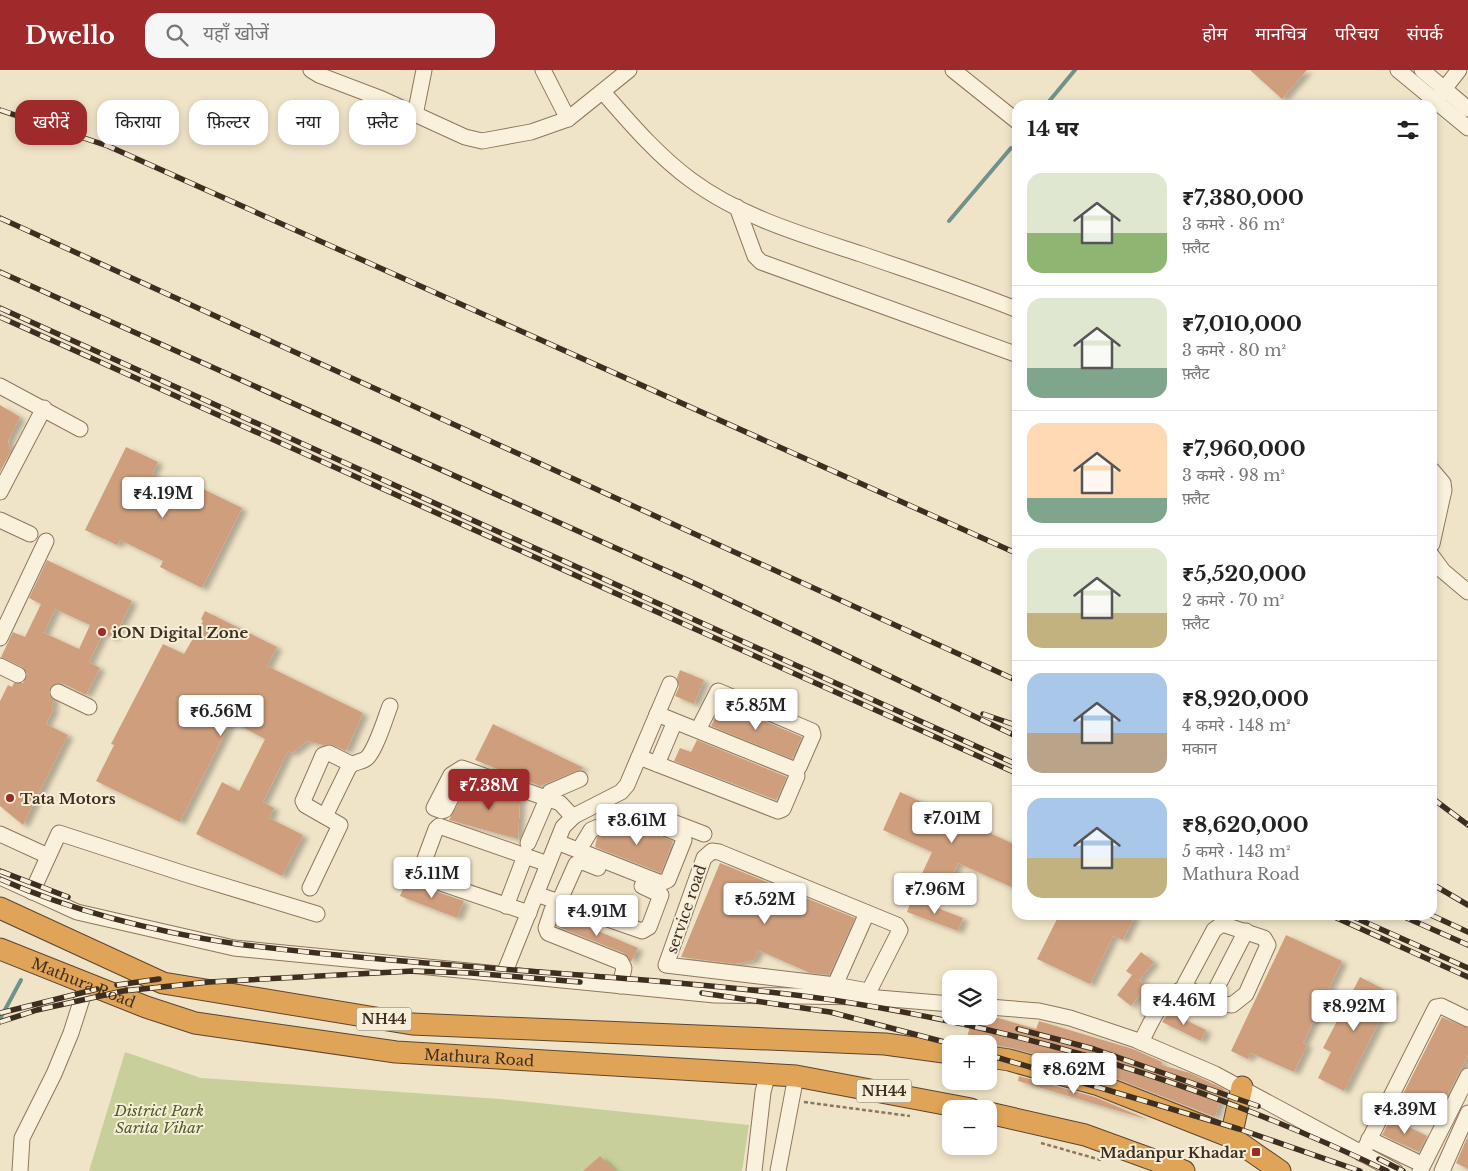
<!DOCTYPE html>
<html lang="hi">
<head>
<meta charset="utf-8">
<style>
  :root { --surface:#fff; --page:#f6f6f6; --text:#222; --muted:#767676; --line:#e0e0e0; --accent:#9e2a2b }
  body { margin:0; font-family:"Libre Baskerville","Noto Sans Devanagari",serif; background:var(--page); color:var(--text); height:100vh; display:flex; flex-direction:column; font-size:19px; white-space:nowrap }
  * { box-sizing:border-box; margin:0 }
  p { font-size:16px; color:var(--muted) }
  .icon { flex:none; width:28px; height:28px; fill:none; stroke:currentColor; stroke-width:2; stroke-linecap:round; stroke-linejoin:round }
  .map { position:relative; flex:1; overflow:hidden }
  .sheet { position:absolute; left:1012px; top:30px; width:425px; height:820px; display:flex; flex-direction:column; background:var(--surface); border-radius:15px; box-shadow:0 2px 8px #0003 }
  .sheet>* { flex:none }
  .banner { position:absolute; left:15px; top:30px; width:475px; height:45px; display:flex; gap:10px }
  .buttons { position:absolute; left:942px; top:900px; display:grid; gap:10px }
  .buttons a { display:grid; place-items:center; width:55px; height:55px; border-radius:10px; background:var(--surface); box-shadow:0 2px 8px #0003; font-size:25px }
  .price { position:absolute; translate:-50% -42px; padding:0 11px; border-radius:5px; background:#fff; color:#222; font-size:16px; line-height:32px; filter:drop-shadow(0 1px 2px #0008) }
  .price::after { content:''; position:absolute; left:50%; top:30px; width:15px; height:11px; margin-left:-8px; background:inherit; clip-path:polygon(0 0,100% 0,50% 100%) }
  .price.active { background:var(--accent); color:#fff }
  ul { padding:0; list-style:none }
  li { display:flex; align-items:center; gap:15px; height:125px; padding:0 15px }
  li+li { border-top:1px solid var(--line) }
  li span { display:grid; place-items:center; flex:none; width:140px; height:100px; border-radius:15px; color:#555 }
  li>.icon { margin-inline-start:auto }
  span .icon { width:60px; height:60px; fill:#fffc; stroke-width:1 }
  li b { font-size:21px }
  h2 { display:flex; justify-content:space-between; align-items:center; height:60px; padding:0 15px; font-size:21px }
  .pill { padding:0 18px; border-radius:15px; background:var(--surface); box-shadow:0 2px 8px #0003; font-size:18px; line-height:45px }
  .pill.active { background:var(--accent); color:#fff }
  header { display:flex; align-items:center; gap:30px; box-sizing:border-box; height:70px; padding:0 25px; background:var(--accent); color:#fff }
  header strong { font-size:24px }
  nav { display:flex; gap:28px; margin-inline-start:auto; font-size:18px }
  .search { width:350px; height:45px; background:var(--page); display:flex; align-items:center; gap:12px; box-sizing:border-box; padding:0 18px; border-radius:15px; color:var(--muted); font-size:19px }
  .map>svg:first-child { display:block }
  .green { fill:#c9cf9b }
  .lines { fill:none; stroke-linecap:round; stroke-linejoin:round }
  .stream { stroke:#6f938a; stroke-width:4 }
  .building { fill:#cf9f7d; fill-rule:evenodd; filter:url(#shadow) }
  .minor-casing { stroke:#8d765c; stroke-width:17 }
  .highway-casing { stroke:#5b4430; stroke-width:23 }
  .path { stroke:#8d765c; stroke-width:2.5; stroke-dasharray:4 2.5; stroke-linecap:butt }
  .minor { stroke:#faf1dc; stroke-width:15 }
  .highway { stroke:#e0a458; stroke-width:21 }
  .rail-casing { stroke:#3d2e20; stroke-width:5.5 }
  .rail { stroke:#f7eed8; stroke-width:4; stroke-dasharray:11; stroke-linecap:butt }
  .poi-dot { fill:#9e2a2b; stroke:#f7eed8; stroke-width:2 }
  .labels { text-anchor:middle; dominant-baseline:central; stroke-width:4; stroke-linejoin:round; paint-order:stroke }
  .shield { fill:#f7eed8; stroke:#756857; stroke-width:1 }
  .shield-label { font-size:14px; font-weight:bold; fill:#3d2e20 }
  .poi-label { font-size:15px; font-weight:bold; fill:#3d2e20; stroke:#f7eed8; text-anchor:start }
  .street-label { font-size:15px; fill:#3d2e20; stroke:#f7eed8 }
  .park-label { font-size:15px; font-style:italic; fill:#4d5a26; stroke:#f7eed8 }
</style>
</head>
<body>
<header>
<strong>Dwello</strong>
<div class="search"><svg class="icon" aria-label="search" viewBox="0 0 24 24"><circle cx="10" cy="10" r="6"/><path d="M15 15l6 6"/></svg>यहाँ खोजें</div>
<nav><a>होम</a><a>मानचित्र</a><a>परिचय</a><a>संपर्क</a></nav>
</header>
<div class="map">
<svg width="1468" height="1101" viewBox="0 0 1468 1101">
  <defs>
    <filter id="shadow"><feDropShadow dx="5.5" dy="3" stdDeviation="2.5" flood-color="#0004"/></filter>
  </defs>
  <rect width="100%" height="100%" fill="#f0e4c8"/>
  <polygon class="green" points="125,982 201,1008 500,1029 749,1055 742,1101 89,1101"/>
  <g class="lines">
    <g class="stream">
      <polyline points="1046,35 1075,0"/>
      <polyline points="949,151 1011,78"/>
      <polyline points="0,949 21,910"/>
    </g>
  </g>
  <g class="building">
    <polygon points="1250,0 1307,0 1282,29"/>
    <polygon points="0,335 20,347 8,371 11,381 0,402"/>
    <polygon points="126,377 158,392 152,404 195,425 199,417 242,438 202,518 160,497 163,491 120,470 117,475 85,460"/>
    <path d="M47 490 132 531 114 568 103 563 89 592 100 598 86 625 62 613H57L50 618 49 623 54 631 51 637 54 638 46 654 68 665 23 755 0 736V631L8 615 12 617 14 613H23L27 604 22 597 1 587 13 562 25 567 41 534 29 528ZM55 539 90 555 79 579 44 563Z"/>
    <polygon points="205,541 277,577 267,596 363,643 346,681 330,674 323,675 307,671 292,683 288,681 263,732 274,738 269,748 303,765 282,806 196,764 222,712 239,721 265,669 231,651 180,752 96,711 114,675 111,674 163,574 184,584 203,551 201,549"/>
    <polygon points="680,600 704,610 694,634 675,626 679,617 677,608"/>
    <polygon points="722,633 802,667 792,689 711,656"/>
    <polygon points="493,654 584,698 540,716 475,690"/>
    <polygon points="697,670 787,707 776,730 674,691 680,678 691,682"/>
    <polygon points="469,711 520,729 518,769 449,750 463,724 470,718"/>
    <polygon points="900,722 1018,776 1018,820 958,793 945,822 919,810 932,782 883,760"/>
    <polygon points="629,754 673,771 661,803 595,777 597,767"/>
    <polygon points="720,793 855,848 829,905 810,903 758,880 754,890 735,894 681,887"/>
    <polygon points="408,807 414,814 464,831 457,848 400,826"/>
    <polygon points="912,828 963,848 958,861 907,842"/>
    <polygon points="560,845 638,878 631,892 624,883 556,856"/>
    <polygon points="1059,845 1135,845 1123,870 1113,866 1090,914 1037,889"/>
    <polygon points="1286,865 1342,891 1303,973 1307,975 1294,1002 1251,983 1248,989 1231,981"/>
    <polygon points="1141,882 1154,892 1139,910 1147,916 1131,936 1117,925 1132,905 1126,901"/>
    <polygon points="1360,907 1393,924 1344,1021 1318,1008 1331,982 1323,978"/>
    <polygon points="1169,942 1206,960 1201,971 1162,952"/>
    <polygon points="973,946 995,947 1036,959 1039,951 1133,979 1162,992 1161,995 1190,1003 1224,1019 1215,1047 1102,1003 1012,978 989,974 965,974"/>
    <polygon points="1442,947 1468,958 1468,985 1437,1046 1401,1028"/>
    <polygon points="1019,1006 1095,1027 1149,1050 1018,1011"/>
    <polygon points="1391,1048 1427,1066 1419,1082 1382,1065"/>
    <polygon points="1468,1066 1468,1099 1456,1093"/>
    <polygon points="600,1086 615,1101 583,1101"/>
  </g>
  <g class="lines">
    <g class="minor-casing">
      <g id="minor">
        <polyline points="311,0 319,5 382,29 465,67 482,71 531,62 568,49 629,0"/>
        <polyline points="543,0 568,49"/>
        <polyline points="953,0 1018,52"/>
        <polyline points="1398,0 1468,58"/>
        <polyline points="1422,0 1468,39"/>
        <path d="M603 22C630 53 658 86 691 110 741 147 803 165 861 184 913 202 966 219 1018 240"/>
        <polyline points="1438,27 1459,0"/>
        <polyline points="415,45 424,0"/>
        <polyline points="737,137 755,186 761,192 1018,285"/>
        <polyline points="0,316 80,359"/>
        <polyline points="1432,400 1443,413 1444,420 1432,474"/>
        <polyline points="0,422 44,338"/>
        <polyline points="0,450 30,464"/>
        <polyline points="1432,486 1443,501 1468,522"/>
        <polyline points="0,568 46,471"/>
        <polyline points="0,596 18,605"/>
        <polyline points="58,622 89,637"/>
        <polyline points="657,644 793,699 799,697 813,665 812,661 718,621 698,660"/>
        <polyline points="639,687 778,741 783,739 797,706"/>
        <polyline points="657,694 673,656"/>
        <polyline points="461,715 457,716 445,740 442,741 434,738 451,705 462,698 560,733 573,747"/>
        <path d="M325 746 349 697C354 691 361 693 367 688 376 679 385 649 390 636"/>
        <polyline points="670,751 704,764"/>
        <polyline points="0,764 48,786"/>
        <polyline points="557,772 661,813 668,810 684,770 680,764 629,744 591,760 579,780"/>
        <polyline points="528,773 550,722 580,709"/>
        <polyline points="423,794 436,759 439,756 548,794"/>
        <polyline points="417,805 529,843"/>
        <polyline points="0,807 77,842 234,878 715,925 866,927 951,934"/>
        <polyline points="310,818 340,755 305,735 303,731 323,685 329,683 351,694"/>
        <polyline points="32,822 59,763 185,804 317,844"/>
        <polyline points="536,824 642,861 649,857 661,825 642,816"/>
        <polyline points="559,832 576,794 583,792 598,798"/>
        <polyline points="506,836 525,786"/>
        <polyline points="552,840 546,858 548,863 621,892 624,898 620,916"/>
        <polygon points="1222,854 1264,868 1268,875 1246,924 1232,935 1223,934 1188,919 1185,914 1214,860"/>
        <polyline points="504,904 563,757 574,746 621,722 627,715 670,614"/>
        <polyline points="835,915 867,843"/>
        <polyline points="866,927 900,860 897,855 719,782 712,781 704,788 666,895 835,915 868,921"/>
        <polyline points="1211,929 1246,861"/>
        <polyline points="989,937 1039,941 1070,948 1136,970 1215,1004 1395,1101"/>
        <path d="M1141 972C1154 947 1159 929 1186 917"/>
        <polyline points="1369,1069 1415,1091"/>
        <polyline points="1362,1084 1436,937 1441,936 1468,949"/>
        <polyline points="20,1101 22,1068 54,1004 71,963 87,913"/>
        <polyline points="754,1101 763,1022 768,1003"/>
        <polyline points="778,1101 796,1006"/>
        <polyline points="1420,1101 1468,1006"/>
        <polyline points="1442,1101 1468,1043"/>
      </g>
    </g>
    <g class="highway-casing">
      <g id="highway">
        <polyline points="0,838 163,913 412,954 885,974 951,983"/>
        <path id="s1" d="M0 879 146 937 195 953 396 982 796 1006 971 1039"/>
        <polyline points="989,987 1009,990 1099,1015 1231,1067 1280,1101"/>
        <polyline points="989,1043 1085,1065 1184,1101"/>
        <polyline points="1231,1067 1242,1017"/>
      </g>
    </g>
    <g class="path">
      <polyline points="804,1032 910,1046"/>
      <polyline points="1041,1073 1101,1090"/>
    </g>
    <use href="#minor" class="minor"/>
    <use href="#highway" class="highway"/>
    <g class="rail-casing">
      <g id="rail">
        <polyline points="0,40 108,76 1018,484"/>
        <polyline points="0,148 1018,611"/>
        <polyline points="0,202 696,514 1018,667"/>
        <polyline points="0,238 1018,695"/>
        <polyline points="0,247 1018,704"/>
        <polyline points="983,644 1018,656"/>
        <polyline points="1432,728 1468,755"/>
        <polyline points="0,801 68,827"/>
        <path d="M0 809C75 842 156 862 237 874 372 891 509 899 644 910 709 916 775 921 839 931 1029 960 1214 1018 1387 1101"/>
        <polyline points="1432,814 1468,835"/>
        <polyline points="1330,845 1468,907"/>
        <polyline points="1349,845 1468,898"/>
        <polyline points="1400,845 1468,875"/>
        <polyline points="1431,845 1468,862"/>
        <polyline points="117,915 159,909"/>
        <polyline points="702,923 830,942 952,974"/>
        <polyline points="0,943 97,919"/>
        <polyline points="0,952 37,940 123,921 209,912 413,901 471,903 580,912"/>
        <polyline points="1018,959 1094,979 1258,1036"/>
        <polyline points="989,985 1239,1059 1360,1101"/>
        <polyline points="1379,1089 1403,1101"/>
      </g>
    </g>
    <use href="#rail" class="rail"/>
  </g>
  <g class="poi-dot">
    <circle cx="102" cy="562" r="5"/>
    <circle cx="10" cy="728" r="5"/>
    <rect x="1251" y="1077" width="10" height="10" rx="2.5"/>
  </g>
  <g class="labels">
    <g class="shield">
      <rect x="356.5" y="937.5" width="55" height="23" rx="4"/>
      <rect x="856.5" y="1009.5" width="55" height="23" rx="4"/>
    </g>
    <g class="shield-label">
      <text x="384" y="949">NH44</text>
      <text x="884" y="1021">NH44</text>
    </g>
    <g class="poi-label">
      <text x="112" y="562">iON Digital Zone</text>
      <text x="20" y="728">Tata Motors</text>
      <text x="1246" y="1082" text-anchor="end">Madanpur Khadar</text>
    </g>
    <g class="street-label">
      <text transform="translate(686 839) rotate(-71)">service road</text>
      <text stroke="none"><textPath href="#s1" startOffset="90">Mathura Road</textPath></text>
      <text stroke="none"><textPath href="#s1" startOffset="495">Mathura Road</textPath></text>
    </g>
    <g class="park-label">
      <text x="159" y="1040">District Park<tspan x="159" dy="17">Sarita Vihar</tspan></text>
    </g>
  </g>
</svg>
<div class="buttons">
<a><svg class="icon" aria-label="layers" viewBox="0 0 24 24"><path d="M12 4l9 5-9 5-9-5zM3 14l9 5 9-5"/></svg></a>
<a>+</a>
<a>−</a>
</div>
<b class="price" style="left:163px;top:449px">₹4.19M</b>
<b class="price" style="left:756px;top:661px">₹5.85M</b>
<b class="price" style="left:221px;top:667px">₹6.56M</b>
<b class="price active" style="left:489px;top:741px">₹7.38M</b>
<b class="price" style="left:952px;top:774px">₹7.01M</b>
<b class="price" style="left:637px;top:776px">₹3.61M</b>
<b class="price" style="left:432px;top:829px">₹5.11M</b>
<b class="price" style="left:935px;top:845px">₹7.96M</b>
<b class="price" style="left:765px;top:855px">₹5.52M</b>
<b class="price" style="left:597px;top:867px">₹4.91M</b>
<b class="price" style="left:1184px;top:956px">₹4.46M</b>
<b class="price" style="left:1354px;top:962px">₹8.92M</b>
<b class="price" style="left:1074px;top:1025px">₹8.62M</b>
<b class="price" style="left:1405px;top:1065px">₹4.39M</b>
<div class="banner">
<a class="pill active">खरीदें</a>
<a class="pill">किराया</a>
<a class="pill">फ़िल्टर</a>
<a class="pill">नया</a>
<a class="pill">फ़्लैट</a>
</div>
<section class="sheet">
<h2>14 घर<svg class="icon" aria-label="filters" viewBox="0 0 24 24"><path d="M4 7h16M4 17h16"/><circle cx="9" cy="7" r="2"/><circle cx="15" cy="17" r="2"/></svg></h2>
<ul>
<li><span style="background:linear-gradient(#dfe7d0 60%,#8fb573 0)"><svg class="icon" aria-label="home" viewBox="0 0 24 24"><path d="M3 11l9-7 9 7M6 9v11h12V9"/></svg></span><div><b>₹7,380,000</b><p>3 कमरे · 86 m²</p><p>फ़्लैट</p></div></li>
<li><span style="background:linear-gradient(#dfe7d0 70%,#7fa58c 0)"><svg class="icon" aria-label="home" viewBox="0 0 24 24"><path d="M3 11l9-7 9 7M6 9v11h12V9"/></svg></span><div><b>₹7,010,000</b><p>3 कमरे · 80 m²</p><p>फ़्लैट</p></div></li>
<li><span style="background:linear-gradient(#ffd9b3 75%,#7fa58c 0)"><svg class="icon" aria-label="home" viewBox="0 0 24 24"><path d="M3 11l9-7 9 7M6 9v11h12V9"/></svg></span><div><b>₹7,960,000</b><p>3 कमरे · 98 m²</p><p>फ़्लैट</p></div></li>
<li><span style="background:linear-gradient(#dfe7d0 65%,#c2b280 0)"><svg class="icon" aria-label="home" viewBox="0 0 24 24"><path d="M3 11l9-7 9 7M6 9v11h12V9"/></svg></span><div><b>₹5,520,000</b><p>2 कमरे · 70 m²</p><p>फ़्लैट</p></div></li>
<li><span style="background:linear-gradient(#a9c7e8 60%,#b9a48a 0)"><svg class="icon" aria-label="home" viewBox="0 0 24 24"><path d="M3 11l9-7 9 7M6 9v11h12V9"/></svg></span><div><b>₹8,920,000</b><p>4 कमरे · 148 m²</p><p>मकान</p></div></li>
<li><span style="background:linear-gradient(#a9c7e8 60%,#c2b280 0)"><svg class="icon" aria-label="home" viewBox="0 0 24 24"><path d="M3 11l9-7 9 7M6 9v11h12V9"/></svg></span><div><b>₹8,620,000</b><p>5 कमरे · 143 m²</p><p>Mathura Road</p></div></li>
</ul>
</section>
</div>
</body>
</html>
